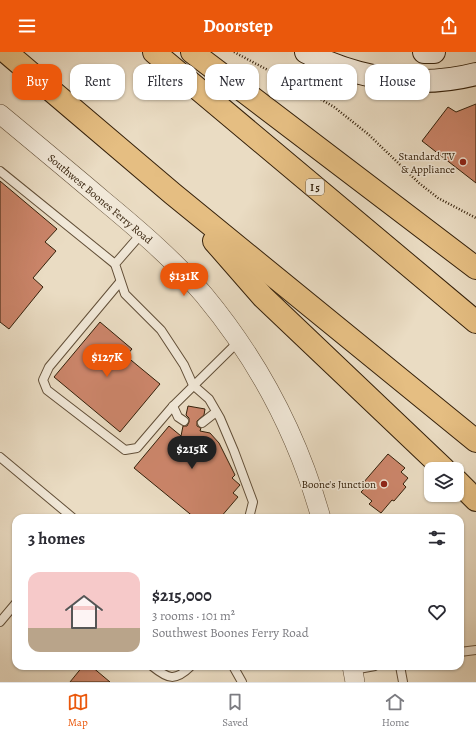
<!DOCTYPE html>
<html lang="en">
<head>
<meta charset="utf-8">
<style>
  :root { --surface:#fff; --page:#f7f7f7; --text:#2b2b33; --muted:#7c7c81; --line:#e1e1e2; --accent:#ea580c }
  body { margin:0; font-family:Alegreya,serif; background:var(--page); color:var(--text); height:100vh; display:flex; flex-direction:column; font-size:15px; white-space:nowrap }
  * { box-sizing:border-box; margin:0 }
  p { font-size:13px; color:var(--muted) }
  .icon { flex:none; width:22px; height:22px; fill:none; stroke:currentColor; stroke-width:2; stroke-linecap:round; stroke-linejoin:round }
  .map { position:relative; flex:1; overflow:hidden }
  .side { position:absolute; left:12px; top:462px; width:452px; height:156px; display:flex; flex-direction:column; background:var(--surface); border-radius:12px; box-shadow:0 1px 3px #0004 }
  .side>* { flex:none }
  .top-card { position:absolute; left:12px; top:12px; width:452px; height:36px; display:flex; gap:8px }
  .controls { position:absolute; left:424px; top:410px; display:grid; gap:8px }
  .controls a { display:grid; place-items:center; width:40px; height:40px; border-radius:8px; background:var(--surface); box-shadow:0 1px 3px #0004; font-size:20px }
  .price { position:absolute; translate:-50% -34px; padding:0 9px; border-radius:14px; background:var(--accent); color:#fff; font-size:13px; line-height:26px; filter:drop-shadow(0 1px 2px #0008) }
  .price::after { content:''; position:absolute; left:50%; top:24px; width:12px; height:9px; margin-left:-6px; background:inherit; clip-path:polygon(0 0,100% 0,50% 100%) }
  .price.on { background:#222; color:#fff }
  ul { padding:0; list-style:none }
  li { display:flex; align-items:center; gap:12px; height:100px; padding:0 16px }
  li+li { border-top:1px solid var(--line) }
  li span { display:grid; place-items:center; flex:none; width:112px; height:80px; border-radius:12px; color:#555 }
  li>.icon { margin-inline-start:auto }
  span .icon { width:48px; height:48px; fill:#fffc; stroke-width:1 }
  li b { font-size:17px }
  h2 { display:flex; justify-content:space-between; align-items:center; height:48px; padding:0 16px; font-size:17px }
  .pill { padding:0 14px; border-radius:12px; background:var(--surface); box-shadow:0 1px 3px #0004; font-size:14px; line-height:36px }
  .pill.on { background:var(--accent); color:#fff }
  header { display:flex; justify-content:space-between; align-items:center; height:52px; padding:0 16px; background:var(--accent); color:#fff; font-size:18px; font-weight:700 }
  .menu { display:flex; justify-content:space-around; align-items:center; height:56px; border-top:1px solid var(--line); background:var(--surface); font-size:11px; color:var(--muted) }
  .menu a { display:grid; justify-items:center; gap:2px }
  .menu .on { color:var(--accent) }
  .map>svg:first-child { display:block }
  .building { fill:#cb856a; stroke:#34200a }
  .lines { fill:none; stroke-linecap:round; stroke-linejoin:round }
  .service-casing { stroke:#624f38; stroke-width:10 }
  .tertiary-casing { stroke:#624f38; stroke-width:20 }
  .secondary-casing { stroke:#34200a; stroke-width:24 }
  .motorway-casing { stroke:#34200a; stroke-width:24 }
  .path { stroke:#34200a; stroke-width:2.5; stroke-dasharray:1 2; stroke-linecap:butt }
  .service { stroke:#f1e8d8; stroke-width:8 }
  .tertiary { stroke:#f1e8d8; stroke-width:19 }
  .secondary { stroke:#f1e8d8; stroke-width:22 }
  .motorway { stroke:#e5be82; stroke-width:22 }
  .poi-dot { fill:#8f2418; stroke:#f1e8d8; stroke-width:1.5 }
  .labels { text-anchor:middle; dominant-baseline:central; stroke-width:3; stroke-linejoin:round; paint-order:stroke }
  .shield { fill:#f1e8d8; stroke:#6d5c48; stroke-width:1 }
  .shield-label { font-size:10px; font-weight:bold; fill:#34200a }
  .poi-label { font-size:11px; fill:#34200a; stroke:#f1e8d8; text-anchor:end }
  .street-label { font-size:11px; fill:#34200a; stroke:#f1e8d8 }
</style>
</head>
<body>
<header><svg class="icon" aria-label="menu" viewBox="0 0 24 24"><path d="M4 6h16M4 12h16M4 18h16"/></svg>Doorstep<svg class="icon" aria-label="share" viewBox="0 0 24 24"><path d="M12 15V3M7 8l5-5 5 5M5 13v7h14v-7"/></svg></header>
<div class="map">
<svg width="476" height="630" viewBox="0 0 476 630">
  <rect width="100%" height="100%" fill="#eadcc3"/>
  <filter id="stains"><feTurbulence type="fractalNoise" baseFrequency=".005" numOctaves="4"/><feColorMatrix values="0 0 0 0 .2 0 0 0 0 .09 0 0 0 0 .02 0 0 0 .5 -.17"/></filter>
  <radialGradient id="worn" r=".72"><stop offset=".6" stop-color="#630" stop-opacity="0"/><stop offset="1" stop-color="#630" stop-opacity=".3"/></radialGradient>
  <g class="building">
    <polygon points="476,52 476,131 422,89 448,55 456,60"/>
    <polygon points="0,129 57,177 45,190 56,199 33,226 43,235 9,277 0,270"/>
    <polygon points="100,270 132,297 126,304 160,332 120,380 54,325"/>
    <polygon points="188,354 205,357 204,363 197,369 197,374 201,376 200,379 210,381 219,391 235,423 232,426 240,433 233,441 238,445 220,466 195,466 134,416 169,374 181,384 183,374 187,374 189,370 189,366 186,363"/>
    <polygon points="388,402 405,416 401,420 408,426 403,432 406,435 394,449 392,448 381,461 369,452 372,449 361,440 367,434 363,431"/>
    <polygon points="83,614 91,614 110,630 70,630"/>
  </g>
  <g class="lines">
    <g class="service-casing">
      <g id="service">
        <polyline points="0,119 115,212"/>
        <polyline points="142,181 115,212 125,242 161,278 184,313 193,333 209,347 220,366 234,399 253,450 249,466"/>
        <polyline points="120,230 49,315 43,328 47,338 125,398 137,396 173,354 239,289"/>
        <polyline points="173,354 178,365 184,369"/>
        <polyline points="202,371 216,360"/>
        <polyline points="0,405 73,466"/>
        <polyline points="0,570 16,551"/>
        <polyline points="460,600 476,598"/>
        <path d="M152 614C168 627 175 630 191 614"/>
        <polyline points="233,614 242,630"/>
        <polyline points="400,614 403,630"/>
        <polyline points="353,618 375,614"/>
      </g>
    </g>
    <g class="tertiary-casing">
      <g id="tertiary">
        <path d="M0 62C35 91 70 120 104 149 139 178 174 208 204 243 258 308 298 384 321 466"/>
        <polyline points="352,614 355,630"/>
      </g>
    </g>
    <g class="secondary-casing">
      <g id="secondary">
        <path d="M306 0C357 27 419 37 476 22"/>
        <polyline points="424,0 434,0"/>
      </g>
    </g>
    <g class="motorway-casing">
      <g id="motorway">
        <polyline points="6,0 173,142 476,389"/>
        <polyline points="154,0 476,270"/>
        <polyline points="192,0 476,216"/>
        <polyline points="214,189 263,245 444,417"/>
        <polyline points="457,429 476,448"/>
      </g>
    </g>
    <polyline class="path" points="234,0 307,39 334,55 368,82 419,131 438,146 476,166"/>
    <use href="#service" class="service"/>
    <use href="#tertiary" class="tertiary"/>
    <use href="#secondary" class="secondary"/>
    <use href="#motorway" class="motorway"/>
  </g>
  <g class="poi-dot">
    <circle cx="463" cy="110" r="4"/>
    <circle cx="384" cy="432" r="4"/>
  </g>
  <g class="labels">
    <rect class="shield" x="306" y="127" width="18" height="16" rx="3"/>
    <g class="shield-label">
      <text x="315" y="135">I 5</text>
    </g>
    <g class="poi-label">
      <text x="455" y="104">Standard TV<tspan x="455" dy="13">&amp; Appliance</tspan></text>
      <text x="376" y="432">Boone's Junction</text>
    </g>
    <g class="street-label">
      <text transform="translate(100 147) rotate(40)">Southwest Boones Ferry Road</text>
    </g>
  </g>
  <rect width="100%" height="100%" filter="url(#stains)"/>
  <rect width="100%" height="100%" fill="url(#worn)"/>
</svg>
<div class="controls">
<a><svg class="icon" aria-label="layers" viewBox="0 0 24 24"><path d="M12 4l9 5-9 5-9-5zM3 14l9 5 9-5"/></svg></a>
</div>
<b class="price" style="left:184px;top:245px">$131K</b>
<b class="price" style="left:107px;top:326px">$127K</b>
<b class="price on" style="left:192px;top:418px">$215K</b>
<div class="top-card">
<a class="pill on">Buy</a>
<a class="pill">Rent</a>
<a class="pill">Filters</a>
<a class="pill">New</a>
<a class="pill">Apartment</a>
<a class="pill">House</a>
</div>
<section class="side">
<h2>3 homes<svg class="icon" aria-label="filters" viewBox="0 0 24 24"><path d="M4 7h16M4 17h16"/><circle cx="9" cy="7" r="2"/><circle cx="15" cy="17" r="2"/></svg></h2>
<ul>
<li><span style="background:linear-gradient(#f6c9c9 70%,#b9a48a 0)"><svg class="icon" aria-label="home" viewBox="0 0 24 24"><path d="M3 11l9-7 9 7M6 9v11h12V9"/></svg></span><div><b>$215,000</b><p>3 rooms · 101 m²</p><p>Southwest Boones Ferry Road</p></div><svg class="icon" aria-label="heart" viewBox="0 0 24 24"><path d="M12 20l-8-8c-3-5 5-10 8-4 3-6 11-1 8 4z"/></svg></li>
</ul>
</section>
</div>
<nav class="menu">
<a class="on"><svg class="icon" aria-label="map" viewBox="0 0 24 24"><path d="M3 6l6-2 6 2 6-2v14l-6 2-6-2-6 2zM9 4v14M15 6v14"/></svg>Map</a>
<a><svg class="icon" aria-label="saved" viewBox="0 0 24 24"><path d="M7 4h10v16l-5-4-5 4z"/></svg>Saved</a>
<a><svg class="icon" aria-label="home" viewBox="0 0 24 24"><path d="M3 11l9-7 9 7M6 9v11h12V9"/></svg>Home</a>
</nav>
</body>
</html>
